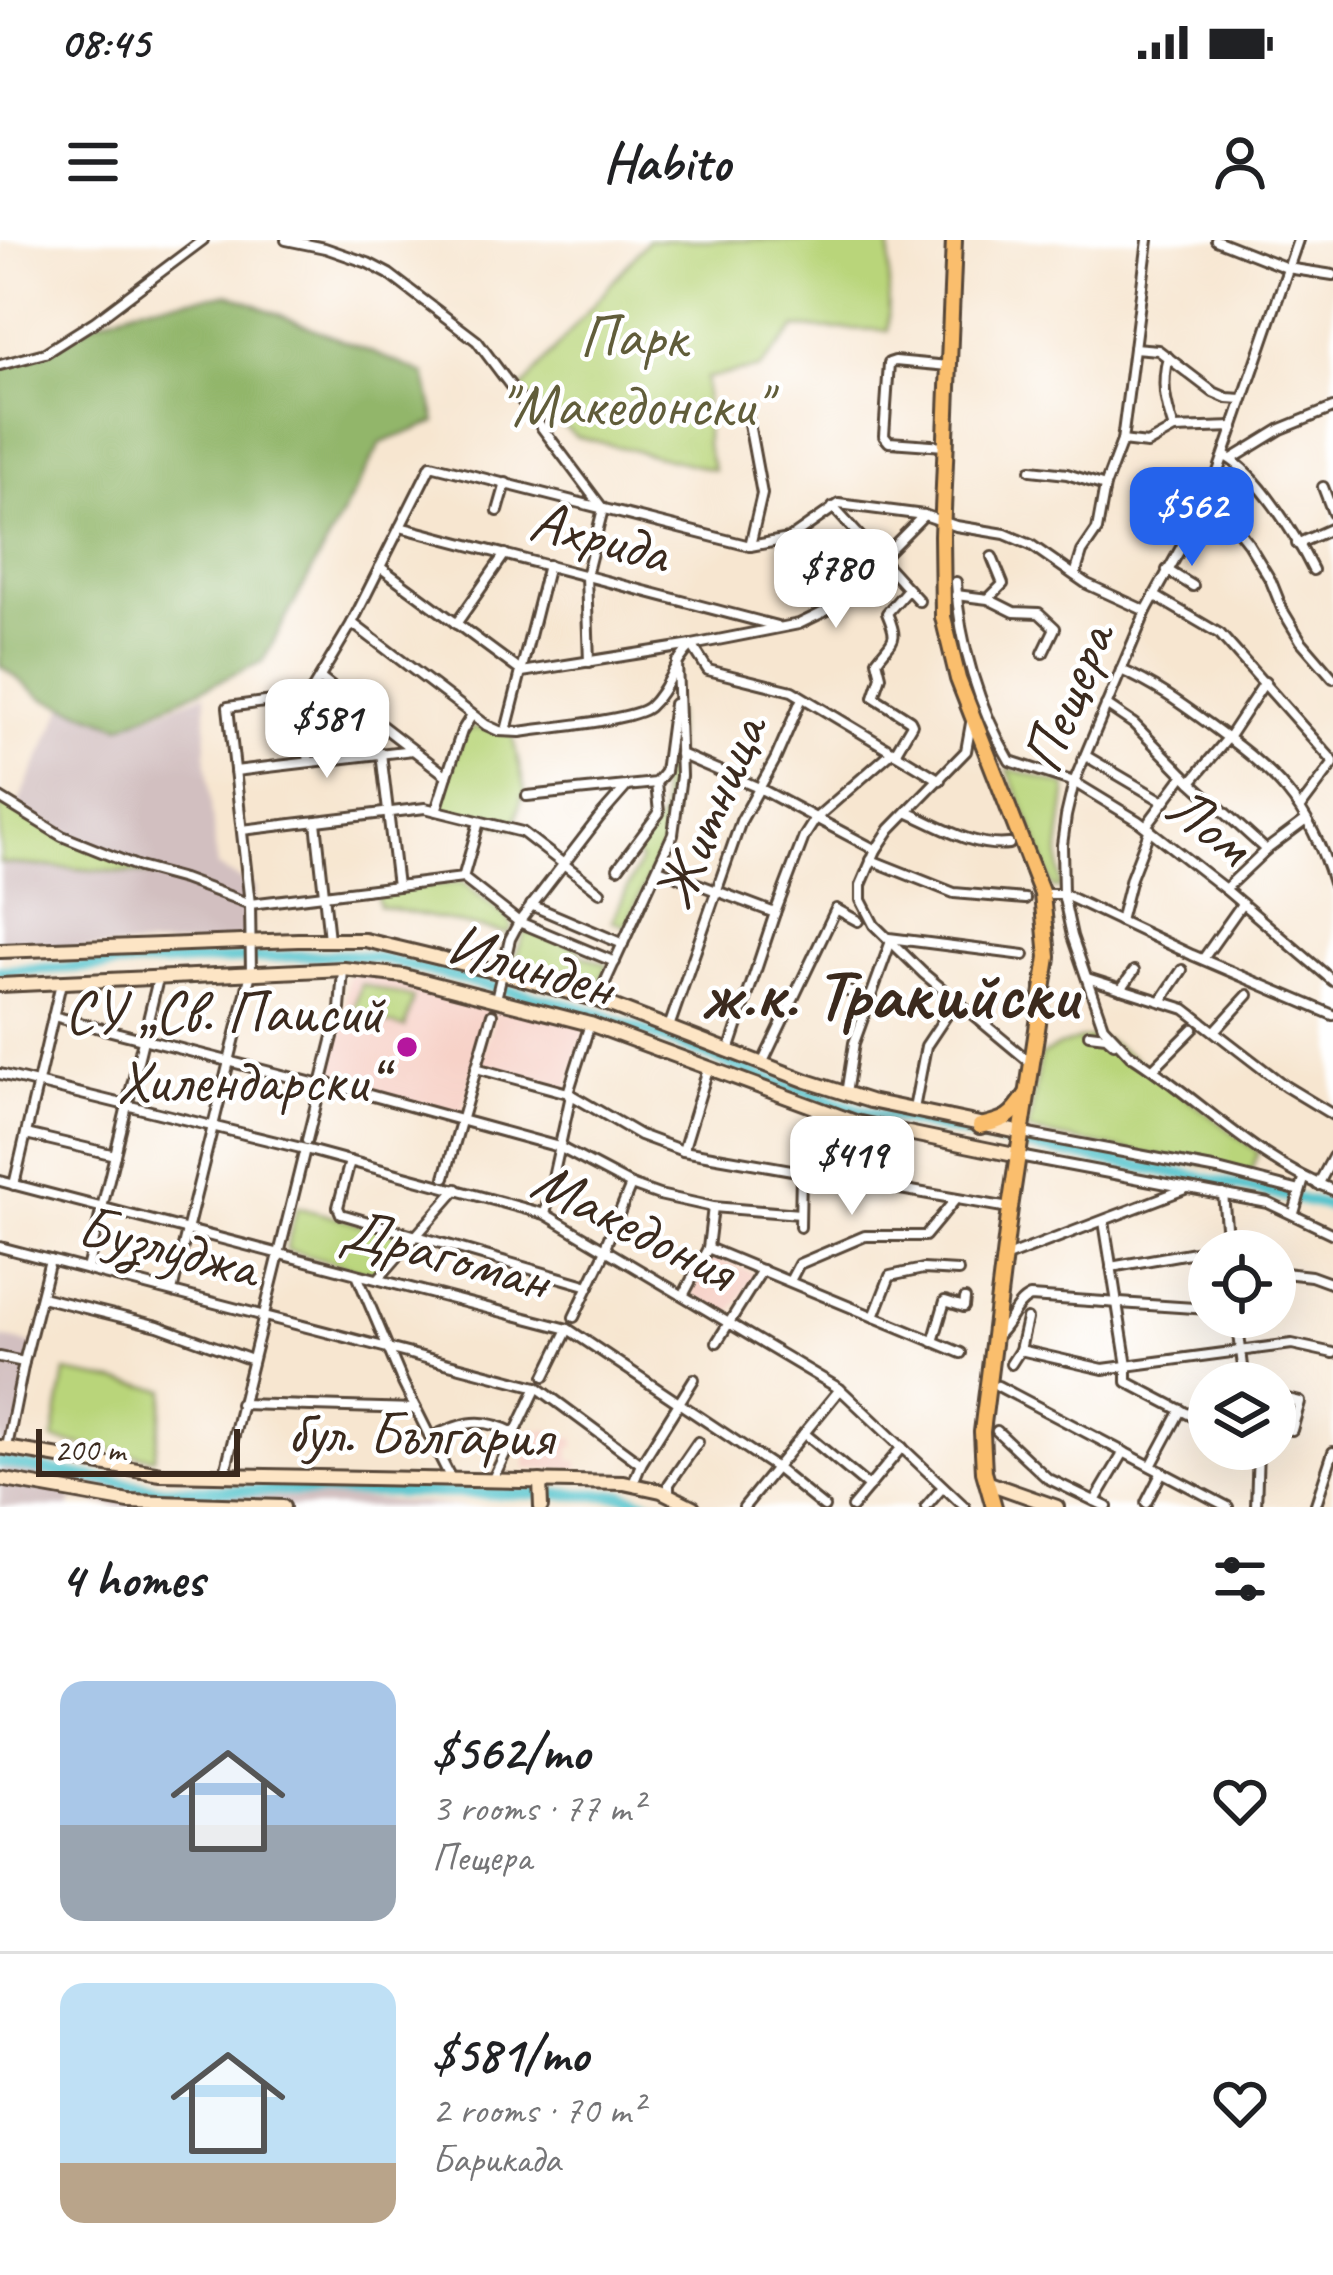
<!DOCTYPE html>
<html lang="en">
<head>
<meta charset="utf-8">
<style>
  :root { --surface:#fff; --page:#f6f6f6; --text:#202124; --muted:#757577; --line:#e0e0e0; --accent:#2563eb }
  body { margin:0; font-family:Caveat,sans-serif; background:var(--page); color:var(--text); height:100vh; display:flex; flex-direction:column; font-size:45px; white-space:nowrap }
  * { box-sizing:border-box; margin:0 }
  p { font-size:39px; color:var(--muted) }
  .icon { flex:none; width:66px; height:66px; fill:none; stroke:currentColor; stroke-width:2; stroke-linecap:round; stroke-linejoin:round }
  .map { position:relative; height:1267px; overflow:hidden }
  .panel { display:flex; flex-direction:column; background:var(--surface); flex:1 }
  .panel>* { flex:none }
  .tools { position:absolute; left:1188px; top:990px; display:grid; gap:24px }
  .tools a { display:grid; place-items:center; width:108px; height:108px; border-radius:50%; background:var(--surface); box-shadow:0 12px 48px #0002; font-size:60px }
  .scale { position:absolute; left:36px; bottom:30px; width:204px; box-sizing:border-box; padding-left:12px; border:6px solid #3b2a1e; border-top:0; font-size:33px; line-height:42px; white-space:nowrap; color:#3b2a1e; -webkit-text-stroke:9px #fff; paint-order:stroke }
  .price { position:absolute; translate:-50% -102px; padding:0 27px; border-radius:24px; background:#fff; color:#222; font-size:39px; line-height:78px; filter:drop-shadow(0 3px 6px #0008) }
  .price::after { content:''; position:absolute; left:50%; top:72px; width:36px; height:27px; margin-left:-18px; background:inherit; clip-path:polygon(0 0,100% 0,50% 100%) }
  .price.current { background:var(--accent); color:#fff }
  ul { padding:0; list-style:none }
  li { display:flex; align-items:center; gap:36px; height:300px; padding:0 60px }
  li+li { border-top:3px solid var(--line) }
  li span { display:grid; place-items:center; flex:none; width:336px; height:240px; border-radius:24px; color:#555 }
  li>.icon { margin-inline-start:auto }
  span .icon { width:144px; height:144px; fill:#fffc; stroke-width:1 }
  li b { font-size:51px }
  h2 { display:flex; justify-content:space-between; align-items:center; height:144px; padding:0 60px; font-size:51px }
  .status { display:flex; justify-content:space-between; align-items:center; height:84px; padding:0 60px; background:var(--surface); direction:ltr }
  .status svg { height:33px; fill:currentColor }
  header { display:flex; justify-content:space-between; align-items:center; height:156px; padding:0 60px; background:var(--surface); font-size:54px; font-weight:600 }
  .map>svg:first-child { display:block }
  .built { fill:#f7d1c7 }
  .industrial { fill:#d2bfc0 }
  .green { fill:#b9d57a; stroke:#7a804c; stroke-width:3 }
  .forest { fill:#92b66a; stroke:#667044; stroke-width:3 }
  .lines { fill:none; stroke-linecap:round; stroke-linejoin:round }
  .river { stroke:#58c5cd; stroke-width:12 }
  .street-casing { stroke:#574639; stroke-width:14 }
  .secondary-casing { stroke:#574639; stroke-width:18 }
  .primary-casing { stroke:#574639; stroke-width:20 }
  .street { stroke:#fff; stroke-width:8 }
  .secondary { stroke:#fde5c5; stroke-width:12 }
  .primary { stroke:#fabe6d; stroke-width:14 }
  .poi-dot { fill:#b5179e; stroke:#fff; stroke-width:4.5 }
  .labels { text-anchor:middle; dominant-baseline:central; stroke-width:9; stroke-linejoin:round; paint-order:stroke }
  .park-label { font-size:60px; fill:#615d3a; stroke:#fff }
  .street-label { font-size:60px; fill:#3b2a1e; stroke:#fff }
  .poi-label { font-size:60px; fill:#3b2a1e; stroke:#fff; text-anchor:end }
  .district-label { font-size:72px; font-weight:bold; fill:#3b2a1e; stroke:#fff }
</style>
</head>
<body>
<div class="status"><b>08:45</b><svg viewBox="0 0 49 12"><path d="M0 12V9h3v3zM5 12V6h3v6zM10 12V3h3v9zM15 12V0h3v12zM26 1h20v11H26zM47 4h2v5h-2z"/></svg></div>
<header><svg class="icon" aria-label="menu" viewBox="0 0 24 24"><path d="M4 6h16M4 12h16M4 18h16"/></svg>Habito<svg class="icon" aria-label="person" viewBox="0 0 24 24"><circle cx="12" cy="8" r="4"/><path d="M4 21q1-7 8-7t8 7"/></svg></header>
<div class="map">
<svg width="1333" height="1267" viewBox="0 0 1333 1267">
  <rect width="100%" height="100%" fill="#fff"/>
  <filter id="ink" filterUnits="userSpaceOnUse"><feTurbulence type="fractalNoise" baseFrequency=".00833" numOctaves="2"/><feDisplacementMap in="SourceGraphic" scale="24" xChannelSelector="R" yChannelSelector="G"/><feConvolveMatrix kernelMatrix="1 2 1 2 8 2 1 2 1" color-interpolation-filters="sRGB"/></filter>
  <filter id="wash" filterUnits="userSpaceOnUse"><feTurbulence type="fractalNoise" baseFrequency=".004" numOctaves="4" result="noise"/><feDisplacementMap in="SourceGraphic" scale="48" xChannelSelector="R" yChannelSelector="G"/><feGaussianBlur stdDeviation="2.7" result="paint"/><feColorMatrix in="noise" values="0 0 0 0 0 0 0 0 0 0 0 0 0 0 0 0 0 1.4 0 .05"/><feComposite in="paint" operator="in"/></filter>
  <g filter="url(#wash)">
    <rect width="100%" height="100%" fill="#f7e6d0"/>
    <g class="built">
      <polygon points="372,734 492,763 461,877 326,840 344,773 348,735"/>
      <polygon points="498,763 587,786 567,850 480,826"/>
      <polygon points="712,1016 755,1034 729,1076 691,1054"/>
      <polygon points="525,1190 555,1190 556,1197 575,1197 575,1207 570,1207 570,1220 578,1221 578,1229 525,1229"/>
    </g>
    <g class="industrial">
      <polygon points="206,453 206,511 217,627 255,647 251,703 0,711 0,618 63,593 17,566 64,466 121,486"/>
      <polygon points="0,1097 34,1105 13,1220 193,1249 235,1248 471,1267 118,1267 72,1259 70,1267 0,1267"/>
    </g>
    <g class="green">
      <polygon points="648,0 931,0 890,2 888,90 795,88 760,128 706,138 706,204 714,230 575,196 520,151"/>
      <polygon points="675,469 676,527 671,587 626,686 612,681 641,620 633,614 663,575 659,542"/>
      <polygon points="472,488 485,488 512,494 526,555 522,556 514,588 437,569 464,493"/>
      <polygon points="1010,529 1067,546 1059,611 1060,648 1053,648 1035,595 1008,530"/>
      <polygon points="0,558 62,596 159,635 0,623"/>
      <polygon points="462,642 509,679 512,687 509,694 379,666 376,653"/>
      <polygon points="526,690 577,707 580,710 580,714 608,725 593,755 511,727"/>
      <polygon points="361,744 413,758 405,788 353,774"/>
      <polygon points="1086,798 1108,801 1131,816 1258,912 1251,934 1028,891 1041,816 1059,806"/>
      <polygon points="297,967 407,997 375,1034 286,1010"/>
      <polygon points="65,1132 166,1150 154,1218 53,1200"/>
    </g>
    <polygon class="forest" points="229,54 425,134 436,182 381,203 263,421 121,486 43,458 0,425 0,125 45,113 94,82 144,65"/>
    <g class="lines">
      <g class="river">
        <polyline points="0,731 295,716 351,715 378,718 591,771 793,848 863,871 980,897 1203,938 1333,967"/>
        <polyline points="0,1222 156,1249 623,1255 657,1267"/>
      </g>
    </g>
  </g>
  <g filter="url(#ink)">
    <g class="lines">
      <g class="street-casing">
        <g id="street">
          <polyline points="286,0 325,8 368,23 389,34 477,101 603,269 586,336 589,422"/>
          <polyline points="1216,0 1287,28 1333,35"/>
          <polyline points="1134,108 1158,110 1213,152 1227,158 1242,159"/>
          <path d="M1168 117C1161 144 1165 162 1174 189"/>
          <polyline points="0,125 45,113 94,82 203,0"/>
          <polyline points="748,178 762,254 750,306"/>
          <polyline points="1122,201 1147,204 1174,189 1234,187"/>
          <polyline points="945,206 889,202 884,196 889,123 895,121 948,126"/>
          <path d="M1225 216C1258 234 1296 296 1313 330"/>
          <polyline points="1232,219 1281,189 1333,168"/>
          <polyline points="1031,230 1067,234 1105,246"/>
          <polyline points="1323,247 1333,273"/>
          <polyline points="1210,255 1248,303 1271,341 1283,371 1301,401 1333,438"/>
          <polyline points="833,267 919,361"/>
          <polyline points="498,271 506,243"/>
          <polyline points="400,287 777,386"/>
          <polyline points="1297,304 1333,288"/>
          <polyline points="380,327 522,432 692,405 799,384 832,368 924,275"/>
          <polyline points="1167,330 1193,346"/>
          <polyline points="1075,335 1082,312 1097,290 1105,246 1122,201 1148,0"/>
          <path d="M956 342C959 402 979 469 1010 521L1074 542 1138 581 1225 649 1333 741"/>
          <polyline points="956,355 988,359 1014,372 1039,373 1055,388 1043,413"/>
          <polyline points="1155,356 1220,394 1333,521"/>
          <polyline points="989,358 1003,344 992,317"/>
          <path d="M352 383 486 485 499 491 520 492C545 488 634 480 649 467 668 450 673 422 692 405"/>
          <polyline points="456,384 505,314"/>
          <polyline points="692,405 708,430 792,451 940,540"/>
          <path d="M1121 430C1154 444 1180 463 1209 484 1275 532 1309 562 1333 643"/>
          <polyline points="320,438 447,536 436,571"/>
          <polyline points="1106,465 1134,484 1191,542 1266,610"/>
          <polyline points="971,483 966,511 890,589 876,610 861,645 861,660 874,685 923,733 1031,823"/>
          <polyline points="506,491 548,325"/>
          <polyline points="381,513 397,646"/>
          <path d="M895 513 912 484 910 480 874 457 881 436 877 420C894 397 899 402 887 373L908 349"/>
          <polyline points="680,514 759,548 876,610"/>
          <polyline points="1086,516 1164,562"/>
          <polyline points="309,522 302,474 310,453"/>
          <polyline points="235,531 413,510"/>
          <polyline points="447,536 462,491 472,475"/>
          <polyline points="1191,542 1228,498 1265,442"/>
          <polyline points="527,556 656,543 665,532 674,464"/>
          <polyline points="0,558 62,596 139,627 183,639 250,664 463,638 519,682 615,722"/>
          <polyline points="1300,568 1333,524"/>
          <path d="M907 572C939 586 973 608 1009 604"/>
          <polyline points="316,582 329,699"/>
          <polyline points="1146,586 1184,535"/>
          <polyline points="242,590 425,568 522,592 600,652"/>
          <polyline points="871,620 954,653 1025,659"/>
          <polyline points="618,628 659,573 656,543"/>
          <polyline points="658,629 775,673"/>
          <polyline points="463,638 479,582"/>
          <polyline points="1225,649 1266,610 1306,580"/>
          <polyline points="1043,654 1063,654 1192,715 1333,775"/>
          <polyline points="531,665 623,704"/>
          <polyline points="1120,681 1131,638 1150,589"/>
          <polyline points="889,698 1024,715"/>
          <polyline points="1203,719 1242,664"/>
          <polyline points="1087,738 1185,769 1285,846 1333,875"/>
          <polyline points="839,748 870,759"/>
          <polyline points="1121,749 1134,731"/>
          <polyline points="496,759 510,699 519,682 598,579 626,547"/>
          <polyline points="597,760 673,594 681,536 677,422"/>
          <polyline points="1161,761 1182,730"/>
          <polyline points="53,776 321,845"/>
          <polyline points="669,787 741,581 775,520 802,458"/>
          <polyline points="1215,791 1248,755"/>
          <polyline points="1089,794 1106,796 1114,803"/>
          <polyline points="729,811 775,673 804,597 816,578 893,511"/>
          <path d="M1131 815C1200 859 1256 921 1333 950"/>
          <polyline points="1131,816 1103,786 1072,696 1063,654 1062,605 1066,576 1074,542 1146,371 1210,255 1298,0"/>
          <polyline points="762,824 836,669 858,681"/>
          <polyline points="476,828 568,853 640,895 683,911 1009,968"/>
          <polyline points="1153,829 1193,789"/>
          <polyline points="0,834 305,909 545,974 840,1149 965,1267"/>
          <polyline points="322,842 559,907 631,945 659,955 713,967 800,974"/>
          <polyline points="568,853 590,784"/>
          <polyline points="846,854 854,803 891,701"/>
          <polyline points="914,869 926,806 956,761"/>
          <polyline points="1023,893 1218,930 1300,951"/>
          <polyline points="26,894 115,915"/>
          <polyline points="307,900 340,769 343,730"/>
          <polyline points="683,911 708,829"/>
          <polyline points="1019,916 1268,963 1333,994"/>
          <polyline points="350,921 338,967 341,974 589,1046"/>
          <polyline points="445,937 492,774"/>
          <polyline points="0,941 568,1089 776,1228 824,1267"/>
          <polyline points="14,945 61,743"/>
          <polyline points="1318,945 1333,917"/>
          <polyline points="1223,954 1228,1007"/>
          <polyline points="1294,973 1304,939"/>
          <polyline points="545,974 571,855"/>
          <polyline points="1104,981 1127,1126 1127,1142 1209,1185"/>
          <polyline points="800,987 801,932 817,870"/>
          <polyline points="0,1007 537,1147 641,1224"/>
          <polyline points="708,1008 961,1113"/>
          <polyline points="1004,1018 1185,949"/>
          <polyline points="1111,1027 1228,1006"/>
          <polyline points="87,1029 158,739"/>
          <polyline points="1275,1032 1311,1036 1333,1044"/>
          <polyline points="357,1035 403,1143 451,1239"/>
          <polyline points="379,1038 457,949"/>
          <polyline points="790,1041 799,1024 865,996 925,996 955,960"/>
          <polyline points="172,1051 251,733 250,664 228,467 301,457 311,452 352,383 431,225 750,306 789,299 839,264 924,275 956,286 1005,294 1031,305 1087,344 1146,371"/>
          <polyline points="684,1054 708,1008 713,967"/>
          <polyline points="41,1057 158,1086 252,1120"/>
          <polyline points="574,1077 607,1008 605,1007 631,945"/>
          <polyline points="874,1077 890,1036 923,1029 958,1031"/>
          <polyline points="1237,1077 1245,1143"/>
          <path d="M996 1096C1010 1085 1014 1064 1030 1057L1209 1069"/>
          <polyline points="717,1102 762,1030"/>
          <polyline points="933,1102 945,1061 964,1067 965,1059"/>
          <polyline points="1020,1110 1103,1129 1292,1104 1333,1113"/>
          <polyline points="0,1117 24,1122"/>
          <polyline points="1011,1124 1020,1110 1027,1079"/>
          <polyline points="545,1136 568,1089"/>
          <polyline points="998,1146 1228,1267"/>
          <polyline points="1275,1156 1300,1162 1292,1190"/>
          <polyline points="240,1164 416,1169"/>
          <polyline points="997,1191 1047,1238 1107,1267"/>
          <polyline points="804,1193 869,1247"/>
          <path d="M431 1197C464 1183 480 1175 514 1193"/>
          <polyline points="7,1207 24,1122 50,1020"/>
          <polyline points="1151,1226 1181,1170"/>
          <polyline points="224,1236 305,909"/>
          <polyline points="492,1241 537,1147"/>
          <polyline points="633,1244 641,1224 694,1139"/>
          <polyline points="669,1253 669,1244 698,1202"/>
          <polyline points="1095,1261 1124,1212"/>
          <polyline points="1146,1263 1162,1232"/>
          <polyline points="744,1267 840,1149"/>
          <polyline points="852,1267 902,1207"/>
          <polyline points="926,1267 943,1247"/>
          <polyline points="1256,1267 1258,1209"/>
          <polyline points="1315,1267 1333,1212"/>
        </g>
      </g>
      <g class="secondary-casing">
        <g id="secondary">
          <polyline points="0,711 298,700 365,700 502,733 597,760 807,841 870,861 1023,893"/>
          <polyline points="0,745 344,729 404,736 590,784 855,882 1019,916"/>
          <polyline points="0,1207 161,1234 624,1243 661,1251 693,1267"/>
          <polyline points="0,1239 129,1262 283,1267"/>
          <polyline points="540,1241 541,1267"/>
          <polyline points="986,1242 1057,1267"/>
        </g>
      </g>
      <g class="primary-casing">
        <g id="primary">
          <polyline points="954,0 942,295 943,377 958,439 1042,654 1048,717 1010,968 982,1192 984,1232 994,1267"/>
          <path d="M980 886C1006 880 1011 878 1026 855"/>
        </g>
      </g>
      <use href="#street" class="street"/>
      <use href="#secondary" class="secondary"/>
      <use href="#primary" class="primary"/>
    </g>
  </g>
  <circle class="poi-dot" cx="407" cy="807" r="12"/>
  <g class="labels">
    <g class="park-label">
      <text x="633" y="96">Парк<tspan x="633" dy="69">"Македонски"</tspan></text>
    </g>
    <g class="street-label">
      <text transform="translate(600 296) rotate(15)">Ахрида</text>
      <text transform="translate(1067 458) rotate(-68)">Пещера</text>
      <text transform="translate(709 572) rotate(-67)">Житница</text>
      <text transform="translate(1210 585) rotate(38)">Лом</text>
      <text transform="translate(531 725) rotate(16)">Илинден</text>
      <text transform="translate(634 985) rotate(27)">Македония</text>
      <text transform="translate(168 1006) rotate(14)">Бузлуджа</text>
      <text transform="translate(446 1014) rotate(15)">Драгоман</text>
      <text transform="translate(420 1194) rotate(1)">бул. България</text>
    </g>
    <g class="poi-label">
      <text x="383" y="772">СУ „Св. Паисий<tspan x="383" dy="69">Хилендарски“</tspan></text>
    </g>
    <g class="district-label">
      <text x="889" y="754">ж.к. Тракийски</text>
    </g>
  </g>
</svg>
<div class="tools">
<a><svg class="icon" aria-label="locate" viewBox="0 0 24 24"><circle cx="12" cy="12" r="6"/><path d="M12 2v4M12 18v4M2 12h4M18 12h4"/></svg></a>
<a><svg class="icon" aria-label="layers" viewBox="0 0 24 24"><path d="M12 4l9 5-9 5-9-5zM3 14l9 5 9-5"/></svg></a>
</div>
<div class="scale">200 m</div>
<b class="price current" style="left:1192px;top:329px">$562</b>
<b class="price" style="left:836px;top:391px">$780</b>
<b class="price" style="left:327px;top:541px">$581</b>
<b class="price" style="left:852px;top:978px">$419</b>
</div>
<section class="panel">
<h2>4 homes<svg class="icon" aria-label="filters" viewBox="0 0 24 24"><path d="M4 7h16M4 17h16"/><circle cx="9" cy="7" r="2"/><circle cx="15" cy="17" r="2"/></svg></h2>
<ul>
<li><span style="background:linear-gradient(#a9c7e8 60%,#9aa5b1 0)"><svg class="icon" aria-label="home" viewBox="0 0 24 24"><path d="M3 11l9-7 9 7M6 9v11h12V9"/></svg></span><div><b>$562/mo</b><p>3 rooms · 77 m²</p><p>Пещера</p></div><svg class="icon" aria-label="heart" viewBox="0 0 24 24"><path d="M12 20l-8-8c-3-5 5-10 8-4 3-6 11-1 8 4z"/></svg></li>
<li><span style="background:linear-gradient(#bfe0f5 75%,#b9a48a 0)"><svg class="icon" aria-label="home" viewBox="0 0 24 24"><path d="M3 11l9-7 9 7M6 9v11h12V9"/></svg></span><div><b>$581/mo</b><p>2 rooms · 70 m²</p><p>Барикада</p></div><svg class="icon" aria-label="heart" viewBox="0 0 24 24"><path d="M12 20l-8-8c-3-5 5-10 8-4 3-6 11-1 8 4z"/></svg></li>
</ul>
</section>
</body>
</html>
